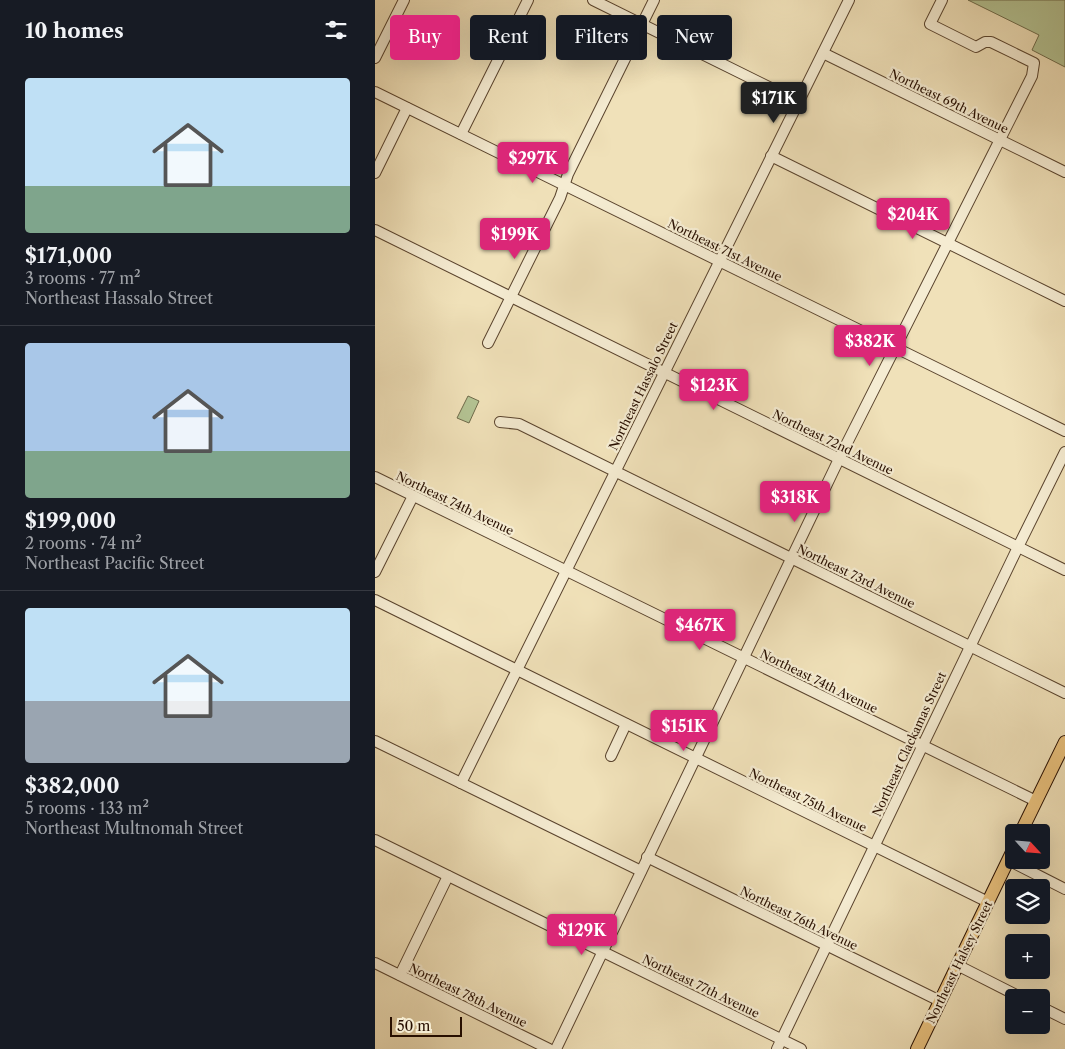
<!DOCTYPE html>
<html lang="en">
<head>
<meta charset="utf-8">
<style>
  :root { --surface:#171b24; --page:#242831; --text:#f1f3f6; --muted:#9ea1a6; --line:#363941; --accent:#db2777 }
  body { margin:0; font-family:"Libre Caslon Text",serif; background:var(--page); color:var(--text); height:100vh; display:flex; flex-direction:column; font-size:19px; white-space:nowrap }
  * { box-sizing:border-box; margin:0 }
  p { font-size:16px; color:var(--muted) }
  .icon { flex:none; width:28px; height:28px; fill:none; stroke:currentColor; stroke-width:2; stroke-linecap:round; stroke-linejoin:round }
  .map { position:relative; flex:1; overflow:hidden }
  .panel { display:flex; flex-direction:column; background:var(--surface); width:375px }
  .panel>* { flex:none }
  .guide { position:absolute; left:15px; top:15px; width:475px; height:45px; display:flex; gap:10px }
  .needle { width:32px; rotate:116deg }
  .fabs { position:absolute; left:630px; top:824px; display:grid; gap:10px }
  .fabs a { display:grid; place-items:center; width:45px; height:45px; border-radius:5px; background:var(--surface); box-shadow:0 5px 20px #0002; font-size:25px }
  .scale { position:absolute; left:15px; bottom:12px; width:72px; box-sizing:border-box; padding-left:5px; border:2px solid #280f00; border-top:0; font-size:14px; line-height:18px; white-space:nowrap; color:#280f00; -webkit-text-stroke:4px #f5ecd2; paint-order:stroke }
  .price { position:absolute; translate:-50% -42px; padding:0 11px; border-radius:5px; background:var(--accent); color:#fff; font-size:16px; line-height:32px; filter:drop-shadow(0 1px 2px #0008) }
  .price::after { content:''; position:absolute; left:50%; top:30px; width:15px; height:11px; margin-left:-8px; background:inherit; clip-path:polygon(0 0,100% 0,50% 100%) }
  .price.active { background:#222; color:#fff }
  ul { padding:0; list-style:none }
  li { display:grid; align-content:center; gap:10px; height:265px; padding:0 25px }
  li+li { border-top:1px solid var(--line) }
  li span { display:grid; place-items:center; height:155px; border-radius:5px; color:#555 }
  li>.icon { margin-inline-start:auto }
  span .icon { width:90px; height:90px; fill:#fffc; stroke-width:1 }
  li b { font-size:21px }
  h2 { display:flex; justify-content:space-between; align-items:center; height:60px; padding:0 25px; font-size:21px }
  .pill { padding:0 18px; border-radius:5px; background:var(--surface); box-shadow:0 5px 20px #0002; font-size:18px; line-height:45px }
  .pill.active { background:var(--accent); color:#fff }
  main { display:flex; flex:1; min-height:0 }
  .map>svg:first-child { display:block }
  .green { fill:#b4c494; stroke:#6e6a4a }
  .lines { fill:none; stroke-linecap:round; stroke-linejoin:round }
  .minor-casing { stroke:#5a442e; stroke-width:12 }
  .major-casing { stroke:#280f00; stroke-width:14 }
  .minor { stroke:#f5ecd2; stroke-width:10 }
  .major { stroke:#e8c07c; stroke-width:12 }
  .labels { text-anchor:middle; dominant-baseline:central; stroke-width:4.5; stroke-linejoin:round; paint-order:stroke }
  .street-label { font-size:12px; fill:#280f00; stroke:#f5ecd2 }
</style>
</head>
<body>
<main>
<section class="panel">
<h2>10 homes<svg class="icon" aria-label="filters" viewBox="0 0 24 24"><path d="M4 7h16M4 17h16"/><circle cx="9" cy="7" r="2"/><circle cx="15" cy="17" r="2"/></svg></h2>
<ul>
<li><span style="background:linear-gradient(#bfe0f5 70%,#7fa58c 0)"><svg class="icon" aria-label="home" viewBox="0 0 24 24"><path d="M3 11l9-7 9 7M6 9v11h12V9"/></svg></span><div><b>$171,000</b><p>3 rooms · 77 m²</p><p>Northeast Hassalo Street</p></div></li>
<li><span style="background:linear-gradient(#a9c7e8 70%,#7fa58c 0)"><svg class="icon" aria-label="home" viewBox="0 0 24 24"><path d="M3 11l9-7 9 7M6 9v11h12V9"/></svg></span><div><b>$199,000</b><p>2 rooms · 74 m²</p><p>Northeast Pacific Street</p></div></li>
<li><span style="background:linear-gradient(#bfe0f5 60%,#9aa5b1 0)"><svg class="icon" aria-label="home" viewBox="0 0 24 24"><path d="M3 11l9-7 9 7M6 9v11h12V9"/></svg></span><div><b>$382,000</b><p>5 rooms · 133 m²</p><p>Northeast Multnomah Street</p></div></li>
</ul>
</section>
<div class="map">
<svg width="690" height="1049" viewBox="0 0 690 1049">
  <rect width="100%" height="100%" fill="#f0e1b9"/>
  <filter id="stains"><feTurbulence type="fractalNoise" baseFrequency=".004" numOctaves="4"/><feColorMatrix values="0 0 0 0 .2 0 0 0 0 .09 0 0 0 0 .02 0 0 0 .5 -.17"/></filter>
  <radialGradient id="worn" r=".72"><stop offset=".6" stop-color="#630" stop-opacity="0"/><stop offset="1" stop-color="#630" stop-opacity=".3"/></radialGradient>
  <g class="green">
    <polygon points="593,0 690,0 690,67 657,50 664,35"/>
    <polygon points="93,396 104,401 94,423 82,418"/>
  </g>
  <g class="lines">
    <g class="minor-casing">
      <g id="minor">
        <polyline points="218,0 424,102"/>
        <polyline points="448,53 690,172"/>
        <polyline points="0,58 29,0"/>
        <polyline points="0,92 690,431"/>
        <polyline points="86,134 153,0"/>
        <polyline points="396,156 690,301"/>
        <polyline points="0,173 32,108"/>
        <polyline points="0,230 690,570"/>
        <polyline points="113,343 185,198 193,174 279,0"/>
        <polyline points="125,422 144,424 690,693"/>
        <polyline points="0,477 661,801"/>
        <polyline points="0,572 38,496"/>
        <polyline points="0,600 613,902"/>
        <polyline points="0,741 266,871"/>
        <polyline points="236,756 251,724"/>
        <polyline points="86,783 474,0"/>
        <polyline points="0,840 426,1049"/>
        <polyline points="272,857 565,1001"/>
        <polyline points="633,860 690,889"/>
        <polyline points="0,963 174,1049"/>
        <polyline points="582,965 647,998"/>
        <polyline points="25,975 73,876"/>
        <polyline points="666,1007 690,1019"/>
        <polyline points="181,1049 464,459 657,76 659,63 616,42 610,42 601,47 555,24 567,0"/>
        <polyline points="402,1049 643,547 690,452"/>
      </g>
    </g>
    <g class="major-casing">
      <g id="major">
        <polyline points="646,832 690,742"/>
        <polyline points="542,1049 639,848"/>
      </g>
    </g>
    <use href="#minor" class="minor"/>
    <use href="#major" class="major"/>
  </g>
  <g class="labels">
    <g class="street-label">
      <text transform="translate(574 101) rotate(26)">Northeast 69th Avenue</text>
      <text transform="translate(350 250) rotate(26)">Northeast 71st Avenue</text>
      <text transform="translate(268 386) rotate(-64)">Northeast Hassalo Street</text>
      <text transform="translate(458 442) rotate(26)">Northeast 72nd Avenue</text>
      <text transform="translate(80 503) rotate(26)">Northeast 74th Avenue</text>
      <text transform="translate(481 576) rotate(26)">Northeast 73rd Avenue</text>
      <text transform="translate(444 681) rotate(26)">Northeast 74th Avenue</text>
      <text transform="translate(534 744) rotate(-65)">Northeast Clackamas Street</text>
      <text transform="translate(433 800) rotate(26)">Northeast 75th Avenue</text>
      <text transform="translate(424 918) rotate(26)">Northeast 76th Avenue</text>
      <text transform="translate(584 962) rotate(-64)">Northeast Halsey Street</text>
      <text transform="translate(326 986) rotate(26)">Northeast 77th Avenue</text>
      <text transform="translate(93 995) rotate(26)">Northeast 78th Avenue</text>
    </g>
  </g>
  <rect width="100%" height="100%" filter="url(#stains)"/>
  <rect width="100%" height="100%" fill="url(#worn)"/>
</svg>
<div class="fabs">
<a><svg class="needle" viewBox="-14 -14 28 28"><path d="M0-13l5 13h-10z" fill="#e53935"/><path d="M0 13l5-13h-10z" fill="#9ea1a6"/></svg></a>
<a><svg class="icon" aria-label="layers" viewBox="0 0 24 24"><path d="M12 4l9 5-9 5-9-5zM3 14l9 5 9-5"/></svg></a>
<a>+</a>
<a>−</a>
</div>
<div class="scale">50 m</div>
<b class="price active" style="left:399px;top:124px">$171K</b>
<b class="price" style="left:158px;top:184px">$297K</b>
<b class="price" style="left:538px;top:240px">$204K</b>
<b class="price" style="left:140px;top:260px">$199K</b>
<b class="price" style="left:495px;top:367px">$382K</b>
<b class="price" style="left:339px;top:411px">$123K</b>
<b class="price" style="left:420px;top:523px">$318K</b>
<b class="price" style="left:325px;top:651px">$467K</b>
<b class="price" style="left:309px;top:752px">$151K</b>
<b class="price" style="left:207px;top:956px">$129K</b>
<div class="guide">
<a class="pill active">Buy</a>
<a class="pill">Rent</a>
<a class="pill">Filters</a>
<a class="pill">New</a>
</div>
</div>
</main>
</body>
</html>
